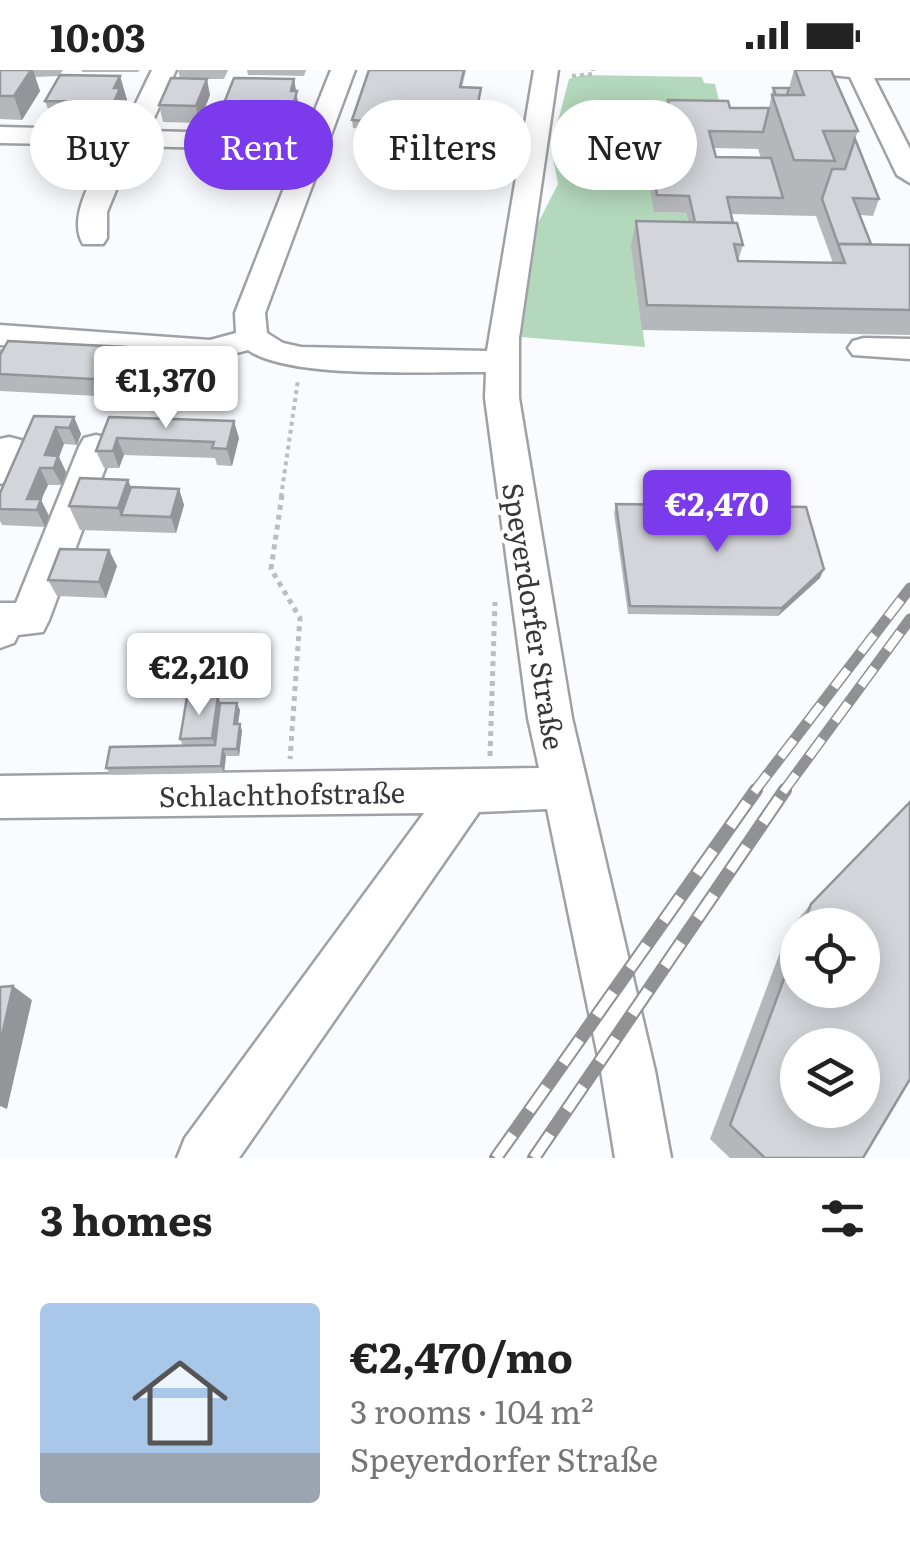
<!DOCTYPE html>
<html lang="en">
<head>
<meta charset="utf-8">
<style>
  :root { --surface:#fff; --page:#f6f6f6; --text:#222; --muted:#767676; --accent:#7c3aed }
  body { margin:0; font-family:Literata,serif; background:var(--page); color:var(--text); height:100vh; display:flex; flex-direction:column; font-size:38px; white-space:nowrap }
  * { box-sizing:border-box; margin:0 }
  p { font-size:32px; color:var(--muted) }
  .icon { flex:none; width:55px; height:55px; fill:none; stroke:currentColor; stroke-width:2; stroke-linecap:round; stroke-linejoin:round }
  .map { position:relative; height:1088px; overflow:hidden }
  .drawer { display:flex; flex-direction:column; background:var(--surface); flex:1 }
  .drawer>* { flex:none }
  .hud { position:absolute; left:30px; top:30px; width:850px; height:90px; display:flex; gap:20px }
  .tools { position:absolute; left:780px; top:838px; display:grid; gap:20px }
  .tools a { display:grid; place-items:center; width:100px; height:100px; border-radius:50%; background:var(--surface); box-shadow:0 5px 25px #0003; font-size:50px }
  .price { position:absolute; translate:-50% -85px; padding:0 22px; border-radius:10px; background:#fff; color:#222; font-size:32px; line-height:65px; filter:drop-shadow(0 2px 5px #0008) }
  .price::after { content:''; position:absolute; left:50%; top:60px; width:30px; height:22px; margin-left:-15px; background:inherit; clip-path:polygon(0 0,100% 0,50% 100%) }
  .price.active { background:var(--accent); color:#fff }
  ul { padding:0; list-style:none }
  li { display:flex; align-items:center; gap:30px; height:250px; padding:0 40px }
  li span { display:grid; place-items:center; flex:none; width:280px; height:200px; border-radius:10px; color:#555 }
  li>.icon { margin-inline-start:auto }
  span .icon { width:120px; height:120px; fill:#fffc; stroke-width:1 }
  li b { font-size:42px }
  h2 { display:flex; justify-content:space-between; align-items:center; height:120px; padding:0 40px; font-size:42px }
  .tag { padding:0 35px; border-radius:45px; background:var(--surface); box-shadow:0 5px 25px #0003; font-size:35px; line-height:90px }
  .tag.active { background:var(--accent); color:#fff }
  .status { display:flex; justify-content:space-between; align-items:center; height:70px; padding:0 50px; background:var(--surface); direction:ltr }
  .status svg { height:28px; fill:currentColor }
  .map>svg:first-child { display:block }
  .green { fill:#b4d8bc }
  .lines { fill:none; stroke-linecap:round; stroke-linejoin:round }
  .minor-casing { stroke:#a0a1a6; stroke-width:5 }
  .path-far1 { stroke:#bcbdc0; stroke-width:4; stroke-dasharray:4 4; stroke-linecap:butt }
  .path { stroke:#bcbdc0; stroke-width:5; stroke-dasharray:5 5; stroke-linecap:butt }
  .minor { fill:#fff; fill-rule:evenodd }
  .rail-far1-casing { stroke:#919194; stroke-width:11 }
  .rail-casing { stroke:#919194; stroke-width:14 }
  .rail-far1 { stroke:#fff; stroke-width:8; stroke-dasharray:22; stroke-linecap:butt }
  .rail { stroke:#fff; stroke-width:10; stroke-dasharray:29; stroke-linecap:butt }
  .wall { fill:#b5b7bb; fill-rule:evenodd }
  .shaded-wall { fill:#949599 }
  .building { fill:#d3d5da; stroke:#949599; stroke-width:2.5; fill-rule:evenodd }
  .labels { text-anchor:middle; dominant-baseline:central; stroke-width:9; stroke-linejoin:round; paint-order:stroke }
  .street-label { font-size:28px; fill:#38383b; stroke:#fff }
</style>
</head>
<body>
<div class="status"><b>10:03</b><svg viewBox="0 0 49 12"><path d="M0 12V9h3v3zM5 12V6h3v6zM10 12V3h3v9zM15 12V0h3v12zM26 1h20v11H26zM47 4h2v5h-2z"/></svg></div>
<div class="map">
<svg width="910" height="1088" viewBox="0 0 910 1088">
  <rect width="100%" height="100%" fill="#fafbfe"/>
  <polygon class="green" points="582,5 702,7 704,13 715,14 723,47 665,47 671,76 654,142 686,143 692,177 632,176 645,277 521,267 538,153 558,114 551,78 569,9"/>
  <g class="lines">
    <g class="minor-casing">
      <g id="minor">
        <path d="M152 0H176L148 61 305 65 331 0H355L265 243 267 263 283 273 301 277 487 281 534 0H558L519 268V328L572 648 655 1001 671 1088H615L601 1001 547 739 479 742 239 1088H177L185 1068 424 743 0 748V706L539 698 528 648 485 328 486 302C430 301 291 310 248 280L210 290 0 275V255L210 270 236 263 235 243 299 80 134 76 107 142V168L103 174H83C66 146 97 102 108 75L0 73V57L123 60Z"/>
        <polygon points="827,0 910,0 910,8 874,8 910,79 910,113 897,105 850,7 831,5"/>
        <polygon points="864,268 910,269 910,289 853,285 848,278 853,271"/>
        <polygon points="96,365 108,368 113,377 49,550 43,562 18,565 14,573 0,578 0,533 16,533 79,377 84,368"/>
        <polygon points="9,367 21,370 26,379 13,410 0,414 0,369"/>
      </g>
    </g>
    <g class="path-far1">
      <polyline points="572,6 593,4 593,0"/>
      <polyline points="281,427 298,310"/>
    </g>
    <g class="path">
      <polyline points="282,425 271,499 300,548 290,689"/>
      <polyline points="490,686 495,532"/>
    </g>
    <use href="#minor" class="minor"/>
    <g class="rail-far1-casing">
      <g id="rail-far1">
        <polyline points="754,722 910,518"/>
        <polyline points="783,722 910,549"/>
      </g>
    </g>
    <g class="rail-casing">
      <g id="rail">
        <polyline points="496,1088 756,720"/>
        <polyline points="534,1088 785,720"/>
      </g>
    </g>
    <use href="#rail-far1" class="rail-far1"/>
    <use href="#rail" class="rail"/>
  </g>
  <g class="wall">
    <polygon points="0,0 63,0 59,6 35,7 40,21 22,50 0,49"/>
    <polygon points="82,0 140,0 138,2 82,2"/>
    <polygon points="178,0 228,0 224,9 205,9 210,25 199,53 163,52 159,35 180,8"/>
    <polygon points="247,0 306,0 304,6 248,5"/>
    <polygon points="369,0 466,0 462,17 481,18 477,46 456,45 448,78 361,73 360,64 362,59 353,58 352,50"/>
    <path d="M794 0H831L858 61 855 69 879 129 873 146 860 145 871 174 910 175V265L642 260 631 176 636 151 688 152 686 143 654 142 643 76 646 59H667L665 46 668 30 730 38H769L773 18H789ZM714 78 758 79 761 88 716 87ZM731 144 816 146 832 190 831 193 738 191 743 175Z"/>
    <polygon points="120,6 127,30 125,34 127,42 120,56 54,55 45,31"/>
    <polygon points="294,9 300,45 296,59 229,57 224,33"/>
    <polygon points="0,279 139,286 141,291 153,290 156,299 150,313 138,312 137,307 136,310 124,309 117,327 0,321"/>
    <polygon points="34,346 74,347 81,364 77,375 64,374 59,387 66,402 62,415 48,415 41,430 49,446 45,457 2,455 0,451 0,423"/>
    <polygon points="109,347 239,368 232,396 217,395 215,388 124,385 119,398 104,398 96,381"/>
    <polygon points="128,410 131,417 179,419 184,435 176,463 80,460 69,436"/>
    <polygon points="616,434 820,508 778,546 628,544 614,443"/>
    <polygon points="117,496 106,528 57,526 48,510"/>
    <polygon points="220,633 240,640 238,654 242,661 239,686 226,686 224,703 111,705 106,698 183,676 180,669"/>
    <path d="M910 732V1009L863 1088H730L710 1069 788 861 811 834ZM798 855H862V920H798ZM798 975H862V1040H798Z"/>
  </g>
  <g class="shaded-wall">
    <polygon points="31,0 33,0 40,21 22,50 14,26"/>
    <polygon points="120,6 127,30 125,34 127,42 120,56 114,32 114,18"/>
    <polygon points="207,9 210,25 199,53 196,36"/>
    <polygon points="294,9 300,45 296,59 291,21"/>
    <polygon points="456,37 456,45 448,78 448,69"/>
    <polygon points="125,277 131,295 121,301 124,309 117,327 111,310"/>
    <polygon points="139,286 142,295 136,304 136,310 133,301"/>
    <polygon points="153,290 156,299 150,313 147,304"/>
    <polygon points="74,347 81,364 77,375 69,358"/>
    <polygon points="234,351 239,368 232,396 227,379"/>
    <polygon points="56,357 64,374 59,387 66,402 62,415 45,385"/>
    <polygon points="117,368 124,385 119,398 113,381"/>
    <polygon points="40,398 48,415 41,430 49,446 45,457 37,440 27,429"/>
    <polygon points="128,410 137,434 121,445 118,438"/>
    <polygon points="179,419 184,435 176,463 171,447"/>
    <polygon points="109,480 117,496 106,528 99,512"/>
    <polygon points="824,499 820,508 778,546 782,538"/>
    <polygon points="218,626 223,640 218,682 212,668"/>
    <polygon points="237,633 240,640 237,661 234,654"/>
    <polygon points="240,654 242,661 239,686 237,679"/>
    <polygon points="223,679 226,686 224,703 221,696"/>
    <polygon points="13,916 32,930 7,1039 0,1036 0,974"/>
  </g>
  <g class="building">
    <polygon points="0,0 31,0 14,26 0,26"/>
    <polygon points="369,0 464,0 460,17 481,18 477,38 456,37 448,69 360,64 365,51 352,50"/>
    <polygon points="795,0 831,0 858,61 823,61 835,91 794,90 772,25 804,25"/>
    <polygon points="60,5 120,6 114,18 120,18 114,32 45,31"/>
    <polygon points="171,8 207,9 196,36 159,35"/>
    <polygon points="234,8 294,9 291,21 297,21 293,35 224,33"/>
    <polygon points="773,18 789,18 787,25 776,25"/>
    <polygon points="668,30 728,31 730,38 769,38 763,62 709,61 716,87 771,88 783,128 727,127 733,153 695,152 689,126 657,125 646,59 674,59"/>
    <polygon points="855,69 879,129 853,128 871,174 838,174 822,129 832,99 845,99"/>
    <polygon points="636,151 737,153 743,175 734,174 738,191 845,193 838,174 910,175 910,240 647,235"/>
    <polygon points="8,271 125,277 111,310 0,304 0,285"/>
    <polygon points="128,286 139,286 133,301 121,301"/>
    <polygon points="141,289 153,290 147,304 136,304"/>
    <polygon points="34,346 74,347 69,358 56,357 45,385 58,386 54,398 40,398 27,429 41,429 37,440 0,439 0,423"/>
    <polygon points="109,347 234,351 227,379 212,378 214,372 117,368 113,381 96,381"/>
    <polygon points="80,408 128,410 118,438 69,436"/>
    <polygon points="131,417 179,419 171,447 121,445"/>
    <polygon points="616,434 806,437 824,499 782,538 630,536"/>
    <polygon points="60,479 109,480 99,512 48,510"/>
    <polygon points="218,626 212,668 180,669 187,627"/>
    <polygon points="220,633 237,633 234,654 240,654 237,679 223,679 221,696 106,698 110,677 215,675"/>
    <path d="M910 732V1009L863 1088H765L730 1055 798 871V920H862V855H803L811 834ZM798 975H862V1040H798Z"/>
    <polygon points="13,916 0,974 0,917"/>
  </g>
  <g class="labels">
    <g class="street-label">
      <text transform="translate(535 546) rotate(81)">Speyerdorfer Straße</text>
      <text transform="translate(282 723) rotate(-1)">Schlachthofstraße</text>
    </g>
  </g>
</svg>
<div class="tools">
<a><svg class="icon" aria-label="locate" viewBox="0 0 24 24"><circle cx="12" cy="12" r="6"/><path d="M12 2v4M12 18v4M2 12h4M18 12h4"/></svg></a>
<a><svg class="icon" aria-label="layers" viewBox="0 0 24 24"><path d="M12 4l9 5-9 5-9-5zM3 14l9 5 9-5"/></svg></a>
</div>
<b class="price" style="left:166px;top:361px">€1,370</b>
<b class="price active" style="left:717px;top:485px">€2,470</b>
<b class="price" style="left:199px;top:648px">€2,210</b>
<div class="hud">
<a class="tag">Buy</a>
<a class="tag active">Rent</a>
<a class="tag">Filters</a>
<a class="tag">New</a>
</div>
</div>
<section class="drawer">
<h2>3 homes<svg class="icon" aria-label="filters" viewBox="0 0 24 24"><path d="M4 7h16M4 17h16"/><circle cx="9" cy="7" r="2"/><circle cx="15" cy="17" r="2"/></svg></h2>
<ul>
<li><span style="background:linear-gradient(#a9c7e8 75%,#9aa5b1 0)"><svg class="icon" aria-label="home" viewBox="0 0 24 24"><path d="M3 11l9-7 9 7M6 9v11h12V9"/></svg></span><div><b>€2,470/mo</b><p>3 rooms · 104 m²</p><p>Speyerdorfer Straße</p></div></li>
</ul>
</section>
</body>
</html>
